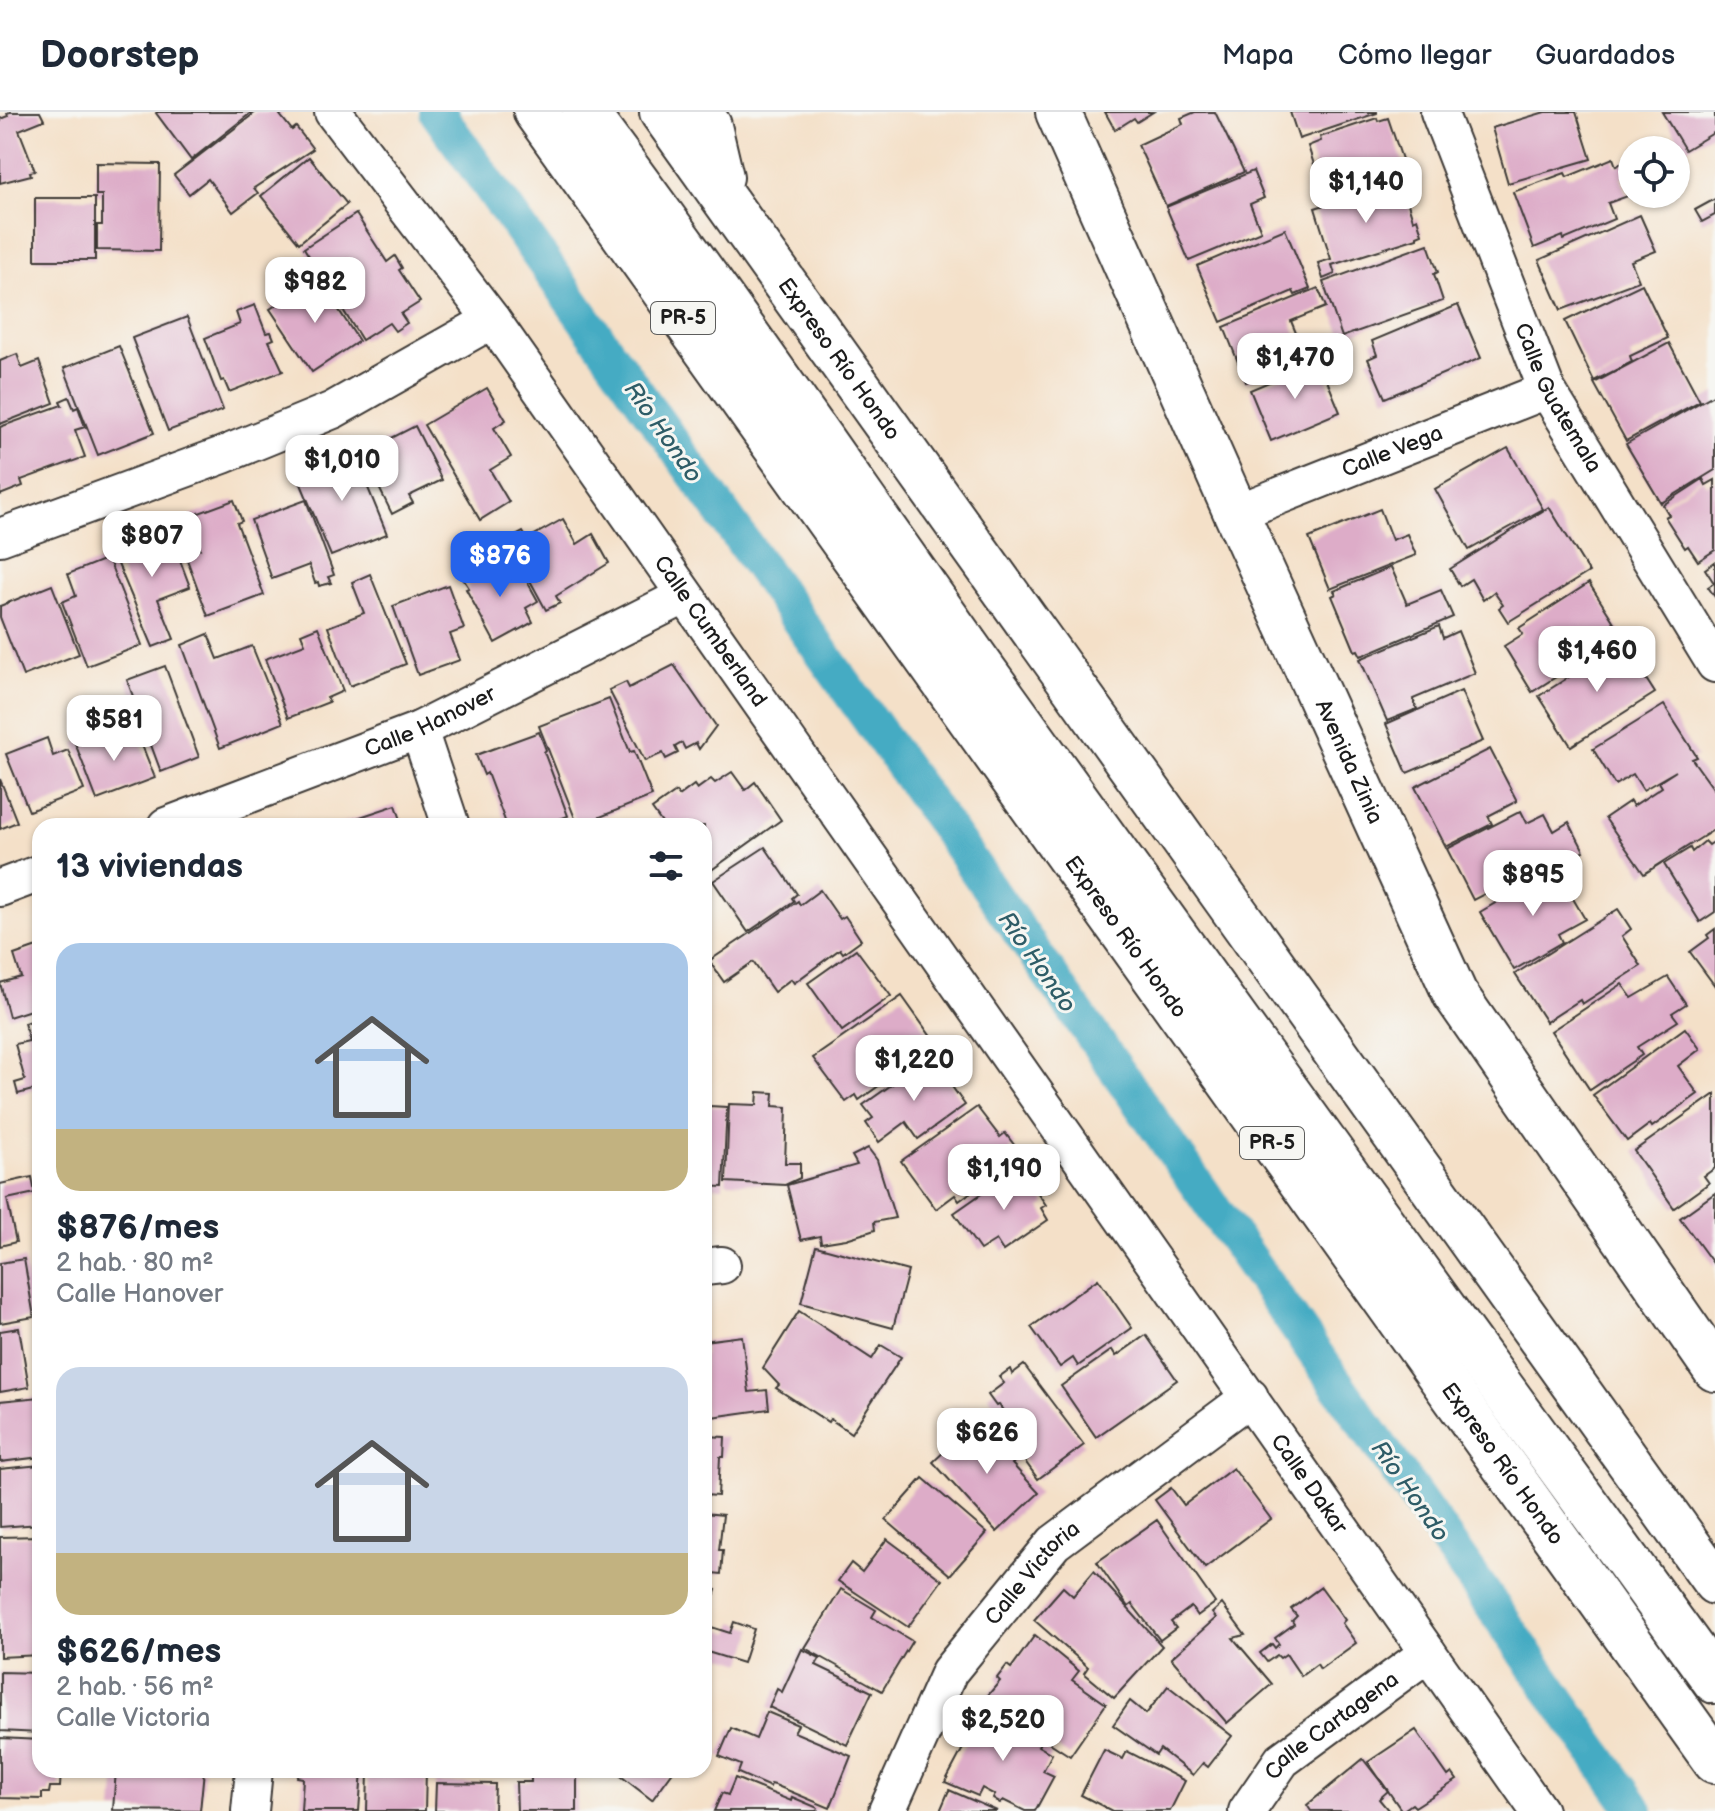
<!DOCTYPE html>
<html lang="es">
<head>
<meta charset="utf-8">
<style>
  :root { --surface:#fff; --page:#f6f6f7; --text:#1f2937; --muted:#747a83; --line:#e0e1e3; --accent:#2563eb }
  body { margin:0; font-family:"Balsamiq Sans",sans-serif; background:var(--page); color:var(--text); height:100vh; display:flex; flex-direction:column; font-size:30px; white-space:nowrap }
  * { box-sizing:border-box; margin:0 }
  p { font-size:26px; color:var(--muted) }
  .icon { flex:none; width:44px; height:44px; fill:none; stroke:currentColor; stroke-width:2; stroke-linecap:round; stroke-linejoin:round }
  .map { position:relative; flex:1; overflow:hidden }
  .side { position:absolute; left:32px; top:706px; width:680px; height:960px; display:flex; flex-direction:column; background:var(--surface); border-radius:24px; box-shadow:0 2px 6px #0004 }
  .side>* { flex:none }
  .tools { position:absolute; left:1618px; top:24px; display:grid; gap:16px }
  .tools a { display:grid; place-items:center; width:72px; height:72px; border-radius:50%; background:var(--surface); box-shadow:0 2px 6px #0004; font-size:40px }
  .price { position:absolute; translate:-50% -68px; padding:0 18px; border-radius:16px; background:#fff; color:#222; font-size:26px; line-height:52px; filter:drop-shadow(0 2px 4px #0008) }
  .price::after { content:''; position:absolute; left:50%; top:48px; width:24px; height:18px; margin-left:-12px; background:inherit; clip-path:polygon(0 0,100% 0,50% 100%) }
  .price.selected { background:var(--accent); color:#fff }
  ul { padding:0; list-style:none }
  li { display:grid; align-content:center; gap:16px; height:424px; padding:0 24px }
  li span { display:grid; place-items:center; height:248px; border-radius:24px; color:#555 }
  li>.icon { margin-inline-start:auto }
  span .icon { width:144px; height:144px; fill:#fffc; stroke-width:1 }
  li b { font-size:34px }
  h2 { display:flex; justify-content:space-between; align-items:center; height:96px; padding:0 24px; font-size:34px }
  header { display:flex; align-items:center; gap:48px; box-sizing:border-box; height:112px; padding:0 40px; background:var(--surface); border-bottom:2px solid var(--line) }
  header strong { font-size:38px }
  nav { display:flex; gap:44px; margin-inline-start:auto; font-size:28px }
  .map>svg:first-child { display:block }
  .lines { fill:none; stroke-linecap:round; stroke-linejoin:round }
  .canal { stroke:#44abc3; stroke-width:36 }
  .building { fill:#ddacc8 }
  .street-casing { stroke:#3c3936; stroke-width:40 }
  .secondary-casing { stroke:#3c3936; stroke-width:48 }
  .highway-casing { stroke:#3c3936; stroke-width:48 }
  .street { stroke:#fff; stroke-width:36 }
  .secondary { stroke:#fff; stroke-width:44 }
  .highway { stroke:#fff; stroke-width:44 }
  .labels { text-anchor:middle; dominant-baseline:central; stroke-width:6; stroke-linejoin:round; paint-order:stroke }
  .shield { fill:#f6f6f2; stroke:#5d5d5c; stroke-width:2 }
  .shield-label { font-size:20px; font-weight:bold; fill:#1c1c1c }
  .street-label { font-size:22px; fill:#1c1c1c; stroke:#f6f6f2 }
  .water-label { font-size:24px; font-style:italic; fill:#2e5c67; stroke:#f6f6f2 }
</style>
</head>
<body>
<header>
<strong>Doorstep</strong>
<nav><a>Mapa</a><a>Cómo llegar</a><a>Guardados</a></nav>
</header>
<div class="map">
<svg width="1715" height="1699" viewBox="0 0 1715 1699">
  <rect width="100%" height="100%" fill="#f6f6f2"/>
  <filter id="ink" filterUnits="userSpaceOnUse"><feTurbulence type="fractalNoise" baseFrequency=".0125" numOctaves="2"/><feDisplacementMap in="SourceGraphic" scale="16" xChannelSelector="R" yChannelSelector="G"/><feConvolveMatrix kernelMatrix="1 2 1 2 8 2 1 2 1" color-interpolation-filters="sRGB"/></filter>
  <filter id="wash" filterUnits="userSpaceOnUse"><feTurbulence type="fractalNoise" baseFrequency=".006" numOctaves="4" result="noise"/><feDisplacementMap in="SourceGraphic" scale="32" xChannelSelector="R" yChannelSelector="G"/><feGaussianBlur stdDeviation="1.8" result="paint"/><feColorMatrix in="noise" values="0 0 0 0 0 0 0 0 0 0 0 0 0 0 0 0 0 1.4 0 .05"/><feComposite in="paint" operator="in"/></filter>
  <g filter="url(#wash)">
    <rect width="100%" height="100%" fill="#f4e0c8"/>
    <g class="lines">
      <polyline class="canal" points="437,0 963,739 1636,1699"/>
    </g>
    <g id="blocks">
      <g class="building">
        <polygon points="10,0 40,0 44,8 19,18 35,59 30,60 31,63 0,71 0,7 8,4 7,1"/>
        <polygon points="157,0 252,0 191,48 156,1"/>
        <polygon points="256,0 285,0 280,3 292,18 296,15 313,37 254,76 258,81 233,100 208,67 189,82 174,63"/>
        <polygon points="1105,0 1153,0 1137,10 1134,6 1115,18"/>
        <polygon points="1195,0 1215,0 1244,60 1166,94 1138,33 1183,12 1181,6"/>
        <polygon points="1290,0 1377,0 1377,1 1299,27"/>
        <polygon points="1545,0 1576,0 1591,47 1508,71 1492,16"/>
        <polygon points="1662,0 1715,0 1715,20 1685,38"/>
        <polygon points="1377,6 1378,9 1388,6 1406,59 1325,86 1308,34 1321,29 1320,25"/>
        <polygon points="309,45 347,92 299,131 261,84"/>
        <polygon points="1613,46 1616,54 1626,49 1631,60 1621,65 1628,84 1608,91 1614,107 1564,128 1563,124 1534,136 1513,80 1565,61 1567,65"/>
        <polygon points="96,51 160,52 159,139 97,138 97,113 102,113 102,83 96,83"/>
        <polygon points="1253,59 1264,86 1250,92 1261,119 1189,149 1166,95"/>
        <polygon points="1401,69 1413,108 1417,106 1422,122 1417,124 1417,126 1332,153 1335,162 1323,167 1318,151 1331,147 1315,96"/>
        <rect x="35" y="86" width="60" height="62"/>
        <polygon points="1715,87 1715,103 1702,110 1695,98"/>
        <polygon points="356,102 387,150 395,144 402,156 399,158 420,190 401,202 407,211 395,219 389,211 362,228 304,136"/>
        <polygon points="1640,103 1656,139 1631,149 1639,169 1561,198 1539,148"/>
        <polygon points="1285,117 1310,177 1295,183 1293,179 1221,210 1197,154"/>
        <polygon points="1428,132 1438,160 1434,162 1443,189 1342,225 1323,170"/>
        <polygon points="318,166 359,229 312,260 270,197"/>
        <polygon points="1642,172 1668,226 1630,244 1632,250 1594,269 1565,209"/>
        <polygon points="1318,176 1326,195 1291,209 1306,245 1246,270 1224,215"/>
        <polygon points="255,193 266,221 271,220 274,227 269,229 283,259 229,280 224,268 221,269 205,226 240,212 236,200"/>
        <polygon points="1458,193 1481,246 1385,286 1368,247 1377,243 1372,229"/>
        <polygon points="187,205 223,298 168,319 132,226"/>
        <polygon points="1669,231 1700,289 1626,329 1594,271"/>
        <polygon points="119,234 154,321 98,343 64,256"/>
        <polygon points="17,242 22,256 39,249 54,291 0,312 0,249"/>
        <polygon points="1319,249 1340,300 1271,329 1250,278"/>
        <polygon points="487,276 506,308 494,316 511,345 490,358 509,390 480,408 424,313"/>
        <polygon points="1715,282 1715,358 1661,391 1626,332"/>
        <polygon points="69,285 74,297 78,295 85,315 75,318 85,345 21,368 23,374 0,383 0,315 62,293 60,289"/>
        <polygon points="415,314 442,368 409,384 413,391 392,402 362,341"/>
        <polygon points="1508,336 1543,397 1469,438 1435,377"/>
        <polygon points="352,337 387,422 331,444 296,360"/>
        <polygon points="1703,367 1706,373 1715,368 1715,438 1698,449 1688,434 1685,436 1665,405 1669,403 1663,393"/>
        <polygon points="234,388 242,409 237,411 264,483 208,504 185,442 200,437 188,405"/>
        <polygon points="306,388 334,463 328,465 331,471 319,474 318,470 315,471 309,453 272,467 251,408"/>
        <polygon points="1549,395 1589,460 1508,510 1499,496 1503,493 1494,480 1483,488 1471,467 1460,474 1450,457"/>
        <polygon points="1380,397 1392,428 1407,422 1416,443 1330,477 1309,426"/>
        <polygon points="563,407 577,432 593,422 609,451 556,484 560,491 546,498 508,428 523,420 527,427"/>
        <polygon points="168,416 190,475 158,487 174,527 153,535 112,438"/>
        <polygon points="498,445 510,466 522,460 538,489 526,496 533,510 495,531 466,477 469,476 462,465"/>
        <polygon points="108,446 142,533 87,554 62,490 76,484 68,462"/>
        <polygon points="1715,450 1715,485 1708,475 1714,471 1705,457"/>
        <polygon points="1391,455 1407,492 1441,478 1453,505 1361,544 1358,538 1355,539 1332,484 1336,482 1334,479"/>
        <polygon points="370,462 406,552 350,574 328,515 364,501 352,470"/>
        <polygon points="1589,471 1622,523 1532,580 1504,534 1523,522 1519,516"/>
        <polygon points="52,473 79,542 23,564 0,505 0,494"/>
        <polygon points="448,473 464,517 450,522 460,548 418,563 393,494"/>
        <polygon points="1439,514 1443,526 1458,519 1475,561 1413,587 1417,597 1387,609 1360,547"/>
        <polygon points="318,515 343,579 327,586 329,590 288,606 265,547 305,532 301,522"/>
        <polygon points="208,522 218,547 252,534 283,611 220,636 182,533"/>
        <polygon points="1623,531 1655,581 1571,634 1539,584"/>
        <polygon points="674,553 716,614 699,637 696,631 685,637 682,631 675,635 678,641 666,647 663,641 645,649 609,578 626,570 629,576"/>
        <polygon points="165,554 199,645 161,660 127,568"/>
        <polygon points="1461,579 1483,629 1407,661 1386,612"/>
        <polygon points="609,587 630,640 634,639 652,684 578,714 539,614"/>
        <polygon points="1664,593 1697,645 1692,647 1715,679 1715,717 1644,762 1605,706 1630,689 1633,694 1662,675 1659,670 1676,659 1643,678 1633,662 1615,673 1593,637"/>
        <polygon points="116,615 121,628 138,623 155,666 97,688 75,631"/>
        <polygon points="539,620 546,638 544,640 568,704 548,711 549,714 507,714 487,661 484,663 476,643"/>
        <polygon points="47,626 53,644 68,638 84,678 29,699 6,642"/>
        <polygon points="1490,637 1517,689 1488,704 1492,712 1446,735 1415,675"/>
        <polygon points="732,660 745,678 755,670 781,708 710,759 708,756 704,758 704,714 664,714 652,697 676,680 679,684 694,673 697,677 711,667 715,671"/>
        <polygon points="0,667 17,710 0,717"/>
        <polygon points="396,693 403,714 336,714 336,713"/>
        <polygon points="1521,699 1527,711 1545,702 1554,719 1569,710 1584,739 1557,753 1554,746 1473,788 1447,737"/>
        <polygon points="1705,729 1709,733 1715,729 1715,800 1700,810 1664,752 1690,736 1692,740"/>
        <polygon points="765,735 797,782 792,786 794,789 748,820 713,769"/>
        <polygon points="1555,756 1585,807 1558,822 1562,830 1514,858 1480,800"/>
        <polygon points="820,778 840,807 845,804 861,828 843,841 840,837 794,871 791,867 774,880 753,850 724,870 709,849 798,789 800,793"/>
        <polygon points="1618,797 1631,817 1622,824 1641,854 1582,892 1580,888 1546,910 1515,862"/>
        <polygon points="1715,817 1715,874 1690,840 1709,826 1707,823"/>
        <polygon points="40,834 40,895 9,905 0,871 21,865 14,843"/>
        <polygon points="856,837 891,884 842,919 808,871"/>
        <polygon points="1668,865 1686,892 1672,901 1678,909 1637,935 1642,943 1590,978 1551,919 1622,872 1632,886"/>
        <polygon points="902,884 939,936 929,943 926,940 859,988 856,983 846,990 813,946"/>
        <polygon points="40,907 40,976 18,982 15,971 25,968 15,932 29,929 24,911"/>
        <polygon points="1685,916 1700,937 1678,954 1698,982 1652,1015 1650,1012 1627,1029 1593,983"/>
        <polygon points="931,945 965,993 918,1027 906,1010 879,1030 866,1011 873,1006 863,993"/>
        <polygon points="758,980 774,981 773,994 787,995 785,1051 800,1051 800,1066 785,1073 726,1070 729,992 757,993"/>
        <polygon points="1715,982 1715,1056 1704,1064 1709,1071 1674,1096 1634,1039"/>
        <polygon points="709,994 727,995 723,1075 704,1074 704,1002 708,1002"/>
        <polygon points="977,995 1000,1025 1005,1021 1015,1034 1009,1038 1012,1043 972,1072 975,1077 959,1089 955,1083 936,1097 901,1049"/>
        <polygon points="868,1036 877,1048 895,1106 874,1110 875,1118 846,1127 821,1131 820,1124 801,1128 787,1073 857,1053 852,1044"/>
        <polygon points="1020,1055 1046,1093 1041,1096 1048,1108 1003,1139 996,1128 980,1138 954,1101"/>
        <polygon points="32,1065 35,1081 7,1087 16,1130 0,1134 0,1072"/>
        <polygon points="1715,1081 1715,1154 1680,1106"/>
        <polygon points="816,1134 908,1159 893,1216 801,1191"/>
        <polygon points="24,1147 34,1205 0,1211 0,1151"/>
        <polygon points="1098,1167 1132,1216 1078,1254 1073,1246 1060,1255 1031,1215"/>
        <polygon points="799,1199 872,1247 881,1233 901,1245 851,1321 830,1307 828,1310 776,1276 779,1273 763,1256"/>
        <polygon points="19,1216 29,1275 0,1280 0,1219"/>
        <polygon points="1146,1223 1177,1268 1096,1325 1061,1274 1112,1238 1116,1244"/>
        <polygon points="742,1224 749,1280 767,1278 769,1297 704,1306 704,1229"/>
        <polygon points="1024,1253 1084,1333 1038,1367 1008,1326 1018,1319 999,1293 996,1294 988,1283 1004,1271 999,1265 1010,1257 1012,1262"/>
        <polygon points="40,1285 40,1345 0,1350 0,1289"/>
        <polygon points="975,1311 982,1319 987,1314 1018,1346 1012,1352 1039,1381 997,1420 933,1350"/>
        <polygon points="704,1324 725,1325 724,1345 720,1345 718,1384 704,1383"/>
        <polygon points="40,1353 40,1412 0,1415 0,1357"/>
        <polygon points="1233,1356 1271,1407 1205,1456 1155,1388 1171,1376 1184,1393"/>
        <polygon points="923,1366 987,1421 950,1463 886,1408"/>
        <polygon points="704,1401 723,1403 719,1438 723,1438 721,1462 704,1460"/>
        <polygon points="1157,1408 1215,1491 1197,1504 1191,1495 1171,1510 1176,1516 1160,1528 1132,1492 1128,1495 1097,1450"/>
        <polygon points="40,1424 40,1483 37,1483 37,1500 40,1500 40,1543 0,1545 0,1425"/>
        <polygon points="887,1427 942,1468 908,1515 838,1469 851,1451 862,1460"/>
        <polygon points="1094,1459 1162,1534 1114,1586 1084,1561 1088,1555 1034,1508 1063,1475 1073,1484"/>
        <polygon points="704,1474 716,1478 705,1513 730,1521 734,1510 754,1517 743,1551 704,1539"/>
        <polygon points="1321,1475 1345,1508 1342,1511 1356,1531 1320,1557 1317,1552 1301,1564 1286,1542 1280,1546 1277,1543 1267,1550 1260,1541 1272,1532 1275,1536 1279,1532 1275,1526 1294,1512 1292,1509 1297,1504 1291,1497"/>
        <polygon points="841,1477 876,1498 872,1505 912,1529 882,1579 805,1536"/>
        <polygon points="1222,1492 1245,1523 1233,1526 1272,1572 1227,1611 1171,1546 1216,1506 1212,1501"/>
        <polygon points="1035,1523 1079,1559 1072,1568 1106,1592 1070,1644 1050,1631 1053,1627 996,1586 990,1594 983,1589 1000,1569 997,1566 1007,1553 1011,1556"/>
        <polygon points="802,1537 820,1546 816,1553 872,1580 847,1633 769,1595 777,1577 782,1580"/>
        <polygon points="0,1560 40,1561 40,1621 0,1619"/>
        <polygon points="1168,1574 1232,1624 1208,1655 1203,1651 1193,1663 1160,1637 1156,1643 1113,1613 1130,1589 1146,1602"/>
        <polygon points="986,1593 1017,1610 1014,1615 1041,1629 1038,1634 1052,1642 1043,1659 1054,1664 1035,1699 1025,1699 1003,1688 1000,1691 993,1687 995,1683 982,1676 978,1684 945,1670"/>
        <polygon points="767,1600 798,1613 794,1620 851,1644 830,1696 775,1673 771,1672 770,1675 738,1661 741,1653 719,1644 731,1616 756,1627"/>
        <polygon points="1416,1618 1448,1664 1452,1661 1457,1668 1415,1695 1412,1692 1402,1699 1368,1650"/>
        <polygon points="0,1626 40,1628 40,1658 61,1658 60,1675 50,1675 49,1681 42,1681 42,1687 0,1686"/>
        <polygon points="1104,1638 1123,1647 1127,1639 1185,1669 1170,1699 1112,1699 1081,1683"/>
        <polygon points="1363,1647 1388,1679 1379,1687 1389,1699 1311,1699 1307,1693"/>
        <polygon points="116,1658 204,1658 200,1699 113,1698"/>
        <polygon points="298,1658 362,1658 359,1699 301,1699 303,1666 297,1665"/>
        <polygon points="368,1658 426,1658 425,1699 367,1699"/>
        <polygon points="531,1658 577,1658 577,1699 517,1699 516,1670 531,1670"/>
        <polygon points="613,1658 674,1658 652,1688"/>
        <polygon points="735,1666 791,1689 792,1685 818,1696 817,1699 714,1699 722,1681 728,1683"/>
        <polygon points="436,1671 495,1672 494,1699 435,1699"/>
        <polygon points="949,1678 997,1699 940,1699"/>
      </g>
    </g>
  </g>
  <g filter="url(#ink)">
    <use href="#blocks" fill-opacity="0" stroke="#3c3936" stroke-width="2"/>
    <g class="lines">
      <g class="street-casing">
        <g id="street">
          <path id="s1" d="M333 0 492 208 1539 1699"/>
          <path id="s2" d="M1439 0 1547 278 1715 552"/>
          <path id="s3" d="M1236 401 1547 278"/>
          <polyline points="0,425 223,343 333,298 492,208"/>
          <polyline points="419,618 451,714"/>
          <path id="s4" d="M166 714 419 618 684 484"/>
          <polyline points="0,776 40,761"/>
          <polyline points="704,1155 722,1153"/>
          <polyline points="250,1699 254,1658"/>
          <path id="s5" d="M887 1699 949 1560 1054 1431 1250 1285"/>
          <path id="s6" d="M1247 1699 1282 1648 1428 1541"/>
        </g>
      </g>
      <g class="secondary-casing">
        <g id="secondary">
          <path id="s7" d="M1058 0 1236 401 1455 882 1715 1257"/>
        </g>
      </g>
      <g class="highway-casing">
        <g id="highway">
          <path id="s8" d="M536 0 1715 1649"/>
          <path d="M585 0C721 181 849 369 980 553 1223 894 1469 1231 1715 1569"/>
          <path id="s9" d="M662 0 1715 1470"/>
          <polyline points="700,0 709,14 721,65"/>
        </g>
      </g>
      <use href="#street" class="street"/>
      <use href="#secondary" class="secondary"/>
      <use href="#highway" class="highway"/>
    </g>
  </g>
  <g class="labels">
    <g class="shield">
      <rect x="651" y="190" width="64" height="32" rx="6"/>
      <rect x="1240" y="1015" width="64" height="32" rx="6"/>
    </g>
    <g class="shield-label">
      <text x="683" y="206">PR-5</text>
      <text x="1272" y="1031">PR-5</text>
    </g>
    <g class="street-label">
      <text stroke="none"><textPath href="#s9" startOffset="304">Expreso Río Hondo</textPath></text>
      <text stroke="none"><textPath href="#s2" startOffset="310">Calle Guatemala</textPath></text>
      <text stroke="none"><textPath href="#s3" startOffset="168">Calle Vega</textPath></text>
      <text stroke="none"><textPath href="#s1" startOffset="642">Calle Cumberland</textPath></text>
      <text stroke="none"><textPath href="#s4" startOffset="284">Calle Hanover</textPath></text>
      <text stroke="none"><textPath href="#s7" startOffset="712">Avenida Zinia</textPath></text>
      <text stroke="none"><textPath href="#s8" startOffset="1014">Expreso Río Hondo</textPath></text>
      <text stroke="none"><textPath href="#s8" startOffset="1662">Expreso Río Hondo</textPath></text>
      <text stroke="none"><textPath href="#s1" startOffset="1684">Calle Dakar</textPath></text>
      <text stroke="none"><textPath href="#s5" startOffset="282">Calle Victoria</textPath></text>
      <text stroke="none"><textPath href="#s6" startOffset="122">Calle Cartagena</textPath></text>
    </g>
    <g class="water-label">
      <text transform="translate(663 320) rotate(55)">Río Hondo</text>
      <text transform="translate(1037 850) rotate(55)">Río Hondo</text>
      <text transform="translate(1410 1379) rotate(55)">Río Hondo</text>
    </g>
  </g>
</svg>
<div class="tools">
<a><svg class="icon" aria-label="locate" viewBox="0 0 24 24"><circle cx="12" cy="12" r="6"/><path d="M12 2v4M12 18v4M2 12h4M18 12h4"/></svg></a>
</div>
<b class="price" style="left:1366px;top:113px">$1,140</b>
<b class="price" style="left:315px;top:213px">$982</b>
<b class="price" style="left:1295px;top:289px">$1,470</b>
<b class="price" style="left:342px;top:391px">$1,010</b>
<b class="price" style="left:152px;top:467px">$807</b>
<b class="price selected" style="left:500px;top:487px">$876</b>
<b class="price" style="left:1597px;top:582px">$1,460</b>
<b class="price" style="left:114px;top:651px">$581</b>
<b class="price" style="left:1533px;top:806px">$895</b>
<b class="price" style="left:914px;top:991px">$1,220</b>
<b class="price" style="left:1004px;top:1100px">$1,190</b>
<b class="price" style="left:987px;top:1364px">$626</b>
<b class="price" style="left:1003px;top:1651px">$2,520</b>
<section class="side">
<h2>13 viviendas<svg class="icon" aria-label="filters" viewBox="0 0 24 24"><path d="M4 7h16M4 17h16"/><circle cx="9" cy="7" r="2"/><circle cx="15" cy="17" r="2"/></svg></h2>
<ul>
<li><span style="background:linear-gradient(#a9c7e8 75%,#c2b280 0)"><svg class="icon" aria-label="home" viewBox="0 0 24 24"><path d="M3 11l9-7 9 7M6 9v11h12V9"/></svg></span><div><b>$876/mes</b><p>2 hab. · 80 m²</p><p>Calle Hanover</p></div></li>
<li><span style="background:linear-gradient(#c9d6e8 75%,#c2b280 0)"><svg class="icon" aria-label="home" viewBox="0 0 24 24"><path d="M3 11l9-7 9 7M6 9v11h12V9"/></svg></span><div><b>$626/mes</b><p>2 hab. · 56 m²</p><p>Calle Victoria</p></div></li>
</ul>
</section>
</div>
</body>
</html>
